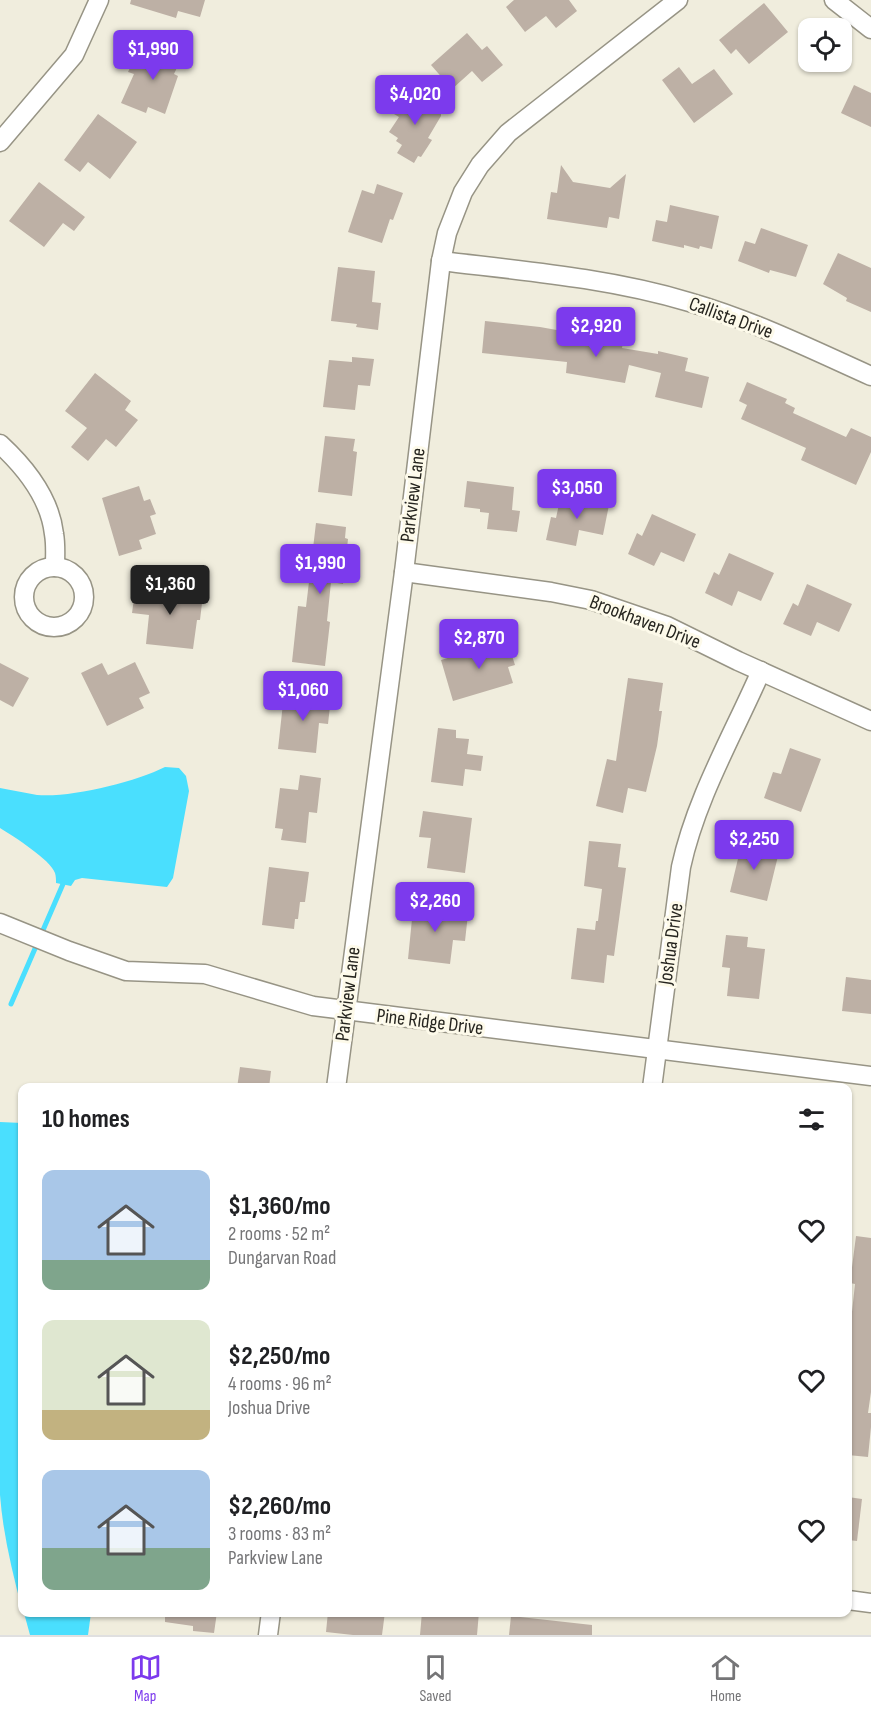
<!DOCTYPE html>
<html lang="en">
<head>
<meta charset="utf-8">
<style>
  :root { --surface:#fff; --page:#f2f2f2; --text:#202124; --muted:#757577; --line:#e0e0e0; --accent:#7c3aed }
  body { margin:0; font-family:"Sofia Sans Condensed",sans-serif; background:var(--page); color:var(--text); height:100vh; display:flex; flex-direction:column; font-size:22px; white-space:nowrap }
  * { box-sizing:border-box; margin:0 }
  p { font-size:20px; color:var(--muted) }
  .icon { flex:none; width:33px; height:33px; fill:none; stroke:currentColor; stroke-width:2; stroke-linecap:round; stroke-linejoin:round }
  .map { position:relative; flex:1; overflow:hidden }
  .sheet { position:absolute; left:18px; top:1083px; width:834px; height:534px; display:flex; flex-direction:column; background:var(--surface); border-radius:12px; box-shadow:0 2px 4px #0004 }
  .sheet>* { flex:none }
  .controls { position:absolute; left:798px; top:18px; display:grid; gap:12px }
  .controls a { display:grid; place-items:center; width:54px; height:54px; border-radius:12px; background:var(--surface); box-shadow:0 2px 4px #0004; font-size:30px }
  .price { position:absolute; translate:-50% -51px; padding:0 14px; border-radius:6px; background:var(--accent); color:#fff; font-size:20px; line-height:39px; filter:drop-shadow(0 2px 3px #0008) }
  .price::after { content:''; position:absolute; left:50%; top:36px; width:18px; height:14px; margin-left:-9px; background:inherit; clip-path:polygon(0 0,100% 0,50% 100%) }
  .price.selected { background:#222; color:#fff }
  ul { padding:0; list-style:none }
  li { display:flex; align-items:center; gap:18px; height:150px; padding:0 24px }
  li span { display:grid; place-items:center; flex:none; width:168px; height:120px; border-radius:12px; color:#555 }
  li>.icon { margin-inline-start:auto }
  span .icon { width:72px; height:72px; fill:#fffc; stroke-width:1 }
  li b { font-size:26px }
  h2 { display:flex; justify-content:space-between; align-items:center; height:72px; padding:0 24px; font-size:26px }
  .tabs { display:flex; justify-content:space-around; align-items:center; height:84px; border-top:2px solid var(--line); background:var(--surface); font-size:16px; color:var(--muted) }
  .tabs a { display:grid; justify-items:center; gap:3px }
  .tabs .selected { color:var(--accent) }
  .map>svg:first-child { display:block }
  .water { fill:#4adffe }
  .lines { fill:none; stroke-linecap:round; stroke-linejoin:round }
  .stream { stroke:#4adffe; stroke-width:5 }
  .building { fill:#bdb0a5 }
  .minor-casing { stroke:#979485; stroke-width:21 }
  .minor { stroke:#fff; stroke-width:18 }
  .labels { text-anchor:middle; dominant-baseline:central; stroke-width:6; stroke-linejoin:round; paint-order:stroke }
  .street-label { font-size:20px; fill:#26251f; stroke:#fdfaea }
</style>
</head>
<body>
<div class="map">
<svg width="871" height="1635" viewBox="0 0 871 1635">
  <rect width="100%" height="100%" fill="#f0eddd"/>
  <g class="water">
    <path d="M165 767 179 768 186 776 189 791 173 878 167 887 82 878 75 880 71 886 56 883C56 880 56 876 55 873 51 860 13 836 0 828V788C12 790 25 793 37 795 71 798 135 782 165 767Z"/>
    <path d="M0 1122 22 1123V1609C12 1571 3 1534 0 1495Z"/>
    <polygon points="24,1613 91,1613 88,1635 30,1635"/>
  </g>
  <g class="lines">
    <polyline class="stream" points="11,1004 63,884"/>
  </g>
  <g class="building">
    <polygon points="131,0 205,0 200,17 178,11 176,18 130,4"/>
    <polygon points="514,0 569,0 577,11 556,28 546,16 525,32 506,7"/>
    <polygon points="764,3 788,32 749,64 736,49 731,54 719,40"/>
    <polygon points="467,33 482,50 487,46 503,65 482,82 472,71 452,89 431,65"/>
    <polygon points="163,46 183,55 174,74 178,76 165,114 148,107 146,113 121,103 134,74 128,72 137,53 157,61"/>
    <polygon points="679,67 692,84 714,69 733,94 694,123 662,80"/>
    <polygon points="854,85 871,93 871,127 841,113"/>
    <polygon points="413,93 441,110 441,116 428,138 432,140 421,157 418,156 414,163 397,153 402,145 396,141 398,138 389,132 399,117 394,114 404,99 408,101"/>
    <polygon points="98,114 137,142 110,179 88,162 80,172 64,160"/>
    <polygon points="561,165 573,182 610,188 626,174 619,219 609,217 607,228 547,219 551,192 557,193"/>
    <polygon points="39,182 85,217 74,231 63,223 44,247 9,221"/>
    <polygon points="377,184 403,193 393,220 390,219 382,243 348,232 362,190 374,194"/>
    <polygon points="670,205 719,216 712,249 700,246 699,249 684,245 684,248 652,241 656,220 667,222"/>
    <polygon points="761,228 808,245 796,277 770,270 769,273 738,261 745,241 755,244"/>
    <polygon points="838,253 871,268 871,312 846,301 847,298 823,284"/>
    <polygon points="338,267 375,271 372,302 381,303 378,330 356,327 357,324 331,321"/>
    <polygon points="485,321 540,327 623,342 622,348 658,354 658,351 688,358 685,371 709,377 702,408 655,397 661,373 629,365 625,383 566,373 567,362 482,353"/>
    <polygon points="352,357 374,359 370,386 358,385 355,410 323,407 329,360 352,362"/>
    <polygon points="95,373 131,401 125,410 138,420 116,447 106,439 88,461 71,447 87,428 65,411"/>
    <polygon points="747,382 787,399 785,403 795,408 793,413 846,437 851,428 871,437 871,452 856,485 801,460 806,448 741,419 747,405 739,401"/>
    <polygon points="325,436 355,439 353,451 357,452 352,496 318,492"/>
    <polygon points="467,481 514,487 512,510 520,511 517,532 487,529 489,513 480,512 480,509 464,507"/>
    <polygon points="139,486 144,501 150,499 156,514 150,516 156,534 139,540 142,549 119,556 102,498"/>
    <polygon points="561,495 609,505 603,535 579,530 576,546 546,540 551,517 556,518"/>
    <polygon points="652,514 696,534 684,562 661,552 654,566 628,554 637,533 642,536"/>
    <polygon points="316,523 346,527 345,538 348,539 343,584 331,582 327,621 330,622 325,666 292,662 298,606 306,607"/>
    <polygon points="729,553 774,573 761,601 738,591 732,606 705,593 714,572 719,575"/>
    <polygon points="807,584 852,604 839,632 817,622 811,636 783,624 793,603 798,606"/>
    <polygon points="164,585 196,589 194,602 202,603 200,620 197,620 193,649 146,644 149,615 132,613 135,591 163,595"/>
    <polygon points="507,640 515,665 508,667 513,683 453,701 441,660"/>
    <polygon points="135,662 150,693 139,698 144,708 107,726 81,673 102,663 108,675"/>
    <polygon points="0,663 29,678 13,707 0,700"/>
    <polygon points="628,678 663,683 659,711 662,711 657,746 646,792 628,788 623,813 596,806 607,759 616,761"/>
    <polygon points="284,694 310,697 311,695 331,697 328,724 319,723 316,753 278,749"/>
    <polygon points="438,728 456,730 456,738 469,739 467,754 483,756 481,771 465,769 463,786 431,782"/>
    <polygon points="790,748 821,759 801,812 764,798 773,772 781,774"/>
    <polygon points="300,775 321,778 317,813 309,812 306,843 281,840 283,829 275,828 280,788 298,790"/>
    <polygon points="423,811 472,818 465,873 427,868 431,838 419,837"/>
    <polygon points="743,838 764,843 762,852 778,856 767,901 730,892"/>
    <polygon points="589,841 621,844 618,867 626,868 614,956 607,955 604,983 571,979 577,928 595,930 596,921 598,921 602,889 584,886"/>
    <polygon points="269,867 309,872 305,902 300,902 298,919 295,919 294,929 262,925"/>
    <polygon points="414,899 435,901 434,910 468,914 465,941 453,940 450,964 408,959"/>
    <polygon points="726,935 748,937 747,947 765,949 759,999 727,996 730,968 722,967"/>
    <polygon points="846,977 871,980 871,1014 842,1011"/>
    <polygon points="240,1067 271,1071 269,1088 237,1088"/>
    <polygon points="856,1236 871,1238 871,1392 868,1413 871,1413 871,1427 868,1457 848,1455 848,1349 855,1284 850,1283"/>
    <polygon points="848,1497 862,1499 857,1541 848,1540"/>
    <polygon points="165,1612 217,1612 214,1633 193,1631 193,1626 165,1622"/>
    <polygon points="328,1612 385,1612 382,1635 353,1635 326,1632"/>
    <polygon points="422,1612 479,1612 477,1635 420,1635"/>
    <polygon points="511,1616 592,1625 592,1635 509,1635"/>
  </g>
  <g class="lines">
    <g class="minor-casing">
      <g id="minor">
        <polyline points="834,0 871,29"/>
        <polyline points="0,142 74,55 99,0"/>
        <path d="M441 261C524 271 609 278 689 302 752 320 811 349 871 376"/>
        <path d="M0 444C26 468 50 498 54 534 56 545 55 556 55 567"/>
        <circle cx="54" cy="597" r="30"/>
        <polyline points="404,572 551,592 591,600 667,626 738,661 871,721"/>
        <polyline points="0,923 69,951 126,971 205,974 313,1006 871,1076"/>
        <polyline points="336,1088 404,572 441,261 447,233 463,192 480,165 508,133 678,0"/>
        <path d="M652 1088 681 867C696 798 733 735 761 671"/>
        <polyline points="848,1600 871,1603"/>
        <polyline points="268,1635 271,1612"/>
      </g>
    </g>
    <use href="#minor" class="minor"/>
  </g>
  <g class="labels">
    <g class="street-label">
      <text transform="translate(731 318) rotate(20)">Callista Drive</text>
      <text transform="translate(413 495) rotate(-83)">Parkview Lane</text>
      <text transform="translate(645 622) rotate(21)">Brookhaven Drive</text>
      <text transform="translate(671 944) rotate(-82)">Joshua Drive</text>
      <text transform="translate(348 994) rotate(-83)">Parkview Lane</text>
      <text transform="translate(430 1022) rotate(7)">Pine Ridge Drive</text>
    </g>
  </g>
</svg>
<div class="controls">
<a><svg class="icon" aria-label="locate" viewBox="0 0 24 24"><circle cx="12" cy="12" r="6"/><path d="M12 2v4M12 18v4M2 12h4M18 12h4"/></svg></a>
</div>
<b class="price" style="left:153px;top:81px">$1,990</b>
<b class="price" style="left:415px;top:126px">$4,020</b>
<b class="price" style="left:596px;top:358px">$2,920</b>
<b class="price" style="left:577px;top:520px">$3,050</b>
<b class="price" style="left:320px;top:595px">$1,990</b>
<b class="price selected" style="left:170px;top:616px">$1,360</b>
<b class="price" style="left:479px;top:670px">$2,870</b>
<b class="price" style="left:303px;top:722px">$1,060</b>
<b class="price" style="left:754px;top:871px">$2,250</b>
<b class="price" style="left:435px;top:933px">$2,260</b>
<section class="sheet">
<h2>10 homes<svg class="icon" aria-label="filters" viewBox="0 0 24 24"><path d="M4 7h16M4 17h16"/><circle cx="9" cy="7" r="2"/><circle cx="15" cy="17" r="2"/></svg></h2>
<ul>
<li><span style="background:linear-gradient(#a9c7e8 75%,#7fa58c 0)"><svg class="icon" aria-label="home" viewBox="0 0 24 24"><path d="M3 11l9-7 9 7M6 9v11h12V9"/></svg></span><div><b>$1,360/mo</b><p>2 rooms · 52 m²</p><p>Dungarvan Road</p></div><svg class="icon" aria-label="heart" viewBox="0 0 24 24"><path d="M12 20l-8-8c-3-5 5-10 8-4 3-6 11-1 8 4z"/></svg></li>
<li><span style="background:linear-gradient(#dfe7d0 75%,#c2b280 0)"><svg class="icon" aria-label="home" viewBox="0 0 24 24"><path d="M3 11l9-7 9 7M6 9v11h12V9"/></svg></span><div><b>$2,250/mo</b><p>4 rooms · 96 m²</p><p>Joshua Drive</p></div><svg class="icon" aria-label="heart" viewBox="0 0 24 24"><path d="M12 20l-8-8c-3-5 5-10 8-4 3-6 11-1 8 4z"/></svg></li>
<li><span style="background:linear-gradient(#a9c7e8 65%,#7fa58c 0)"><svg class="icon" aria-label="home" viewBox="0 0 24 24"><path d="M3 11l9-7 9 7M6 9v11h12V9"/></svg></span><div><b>$2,260/mo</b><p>3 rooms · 83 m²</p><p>Parkview Lane</p></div><svg class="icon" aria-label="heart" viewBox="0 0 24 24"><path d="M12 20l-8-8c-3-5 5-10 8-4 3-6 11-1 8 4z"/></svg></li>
</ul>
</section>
</div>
<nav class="tabs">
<a class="selected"><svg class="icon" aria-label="map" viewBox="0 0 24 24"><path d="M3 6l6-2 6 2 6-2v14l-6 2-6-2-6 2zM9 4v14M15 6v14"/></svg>Map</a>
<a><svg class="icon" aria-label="saved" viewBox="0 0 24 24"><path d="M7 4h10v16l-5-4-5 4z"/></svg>Saved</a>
<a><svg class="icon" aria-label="home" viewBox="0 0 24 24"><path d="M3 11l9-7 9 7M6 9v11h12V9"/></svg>Home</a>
</nav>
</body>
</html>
